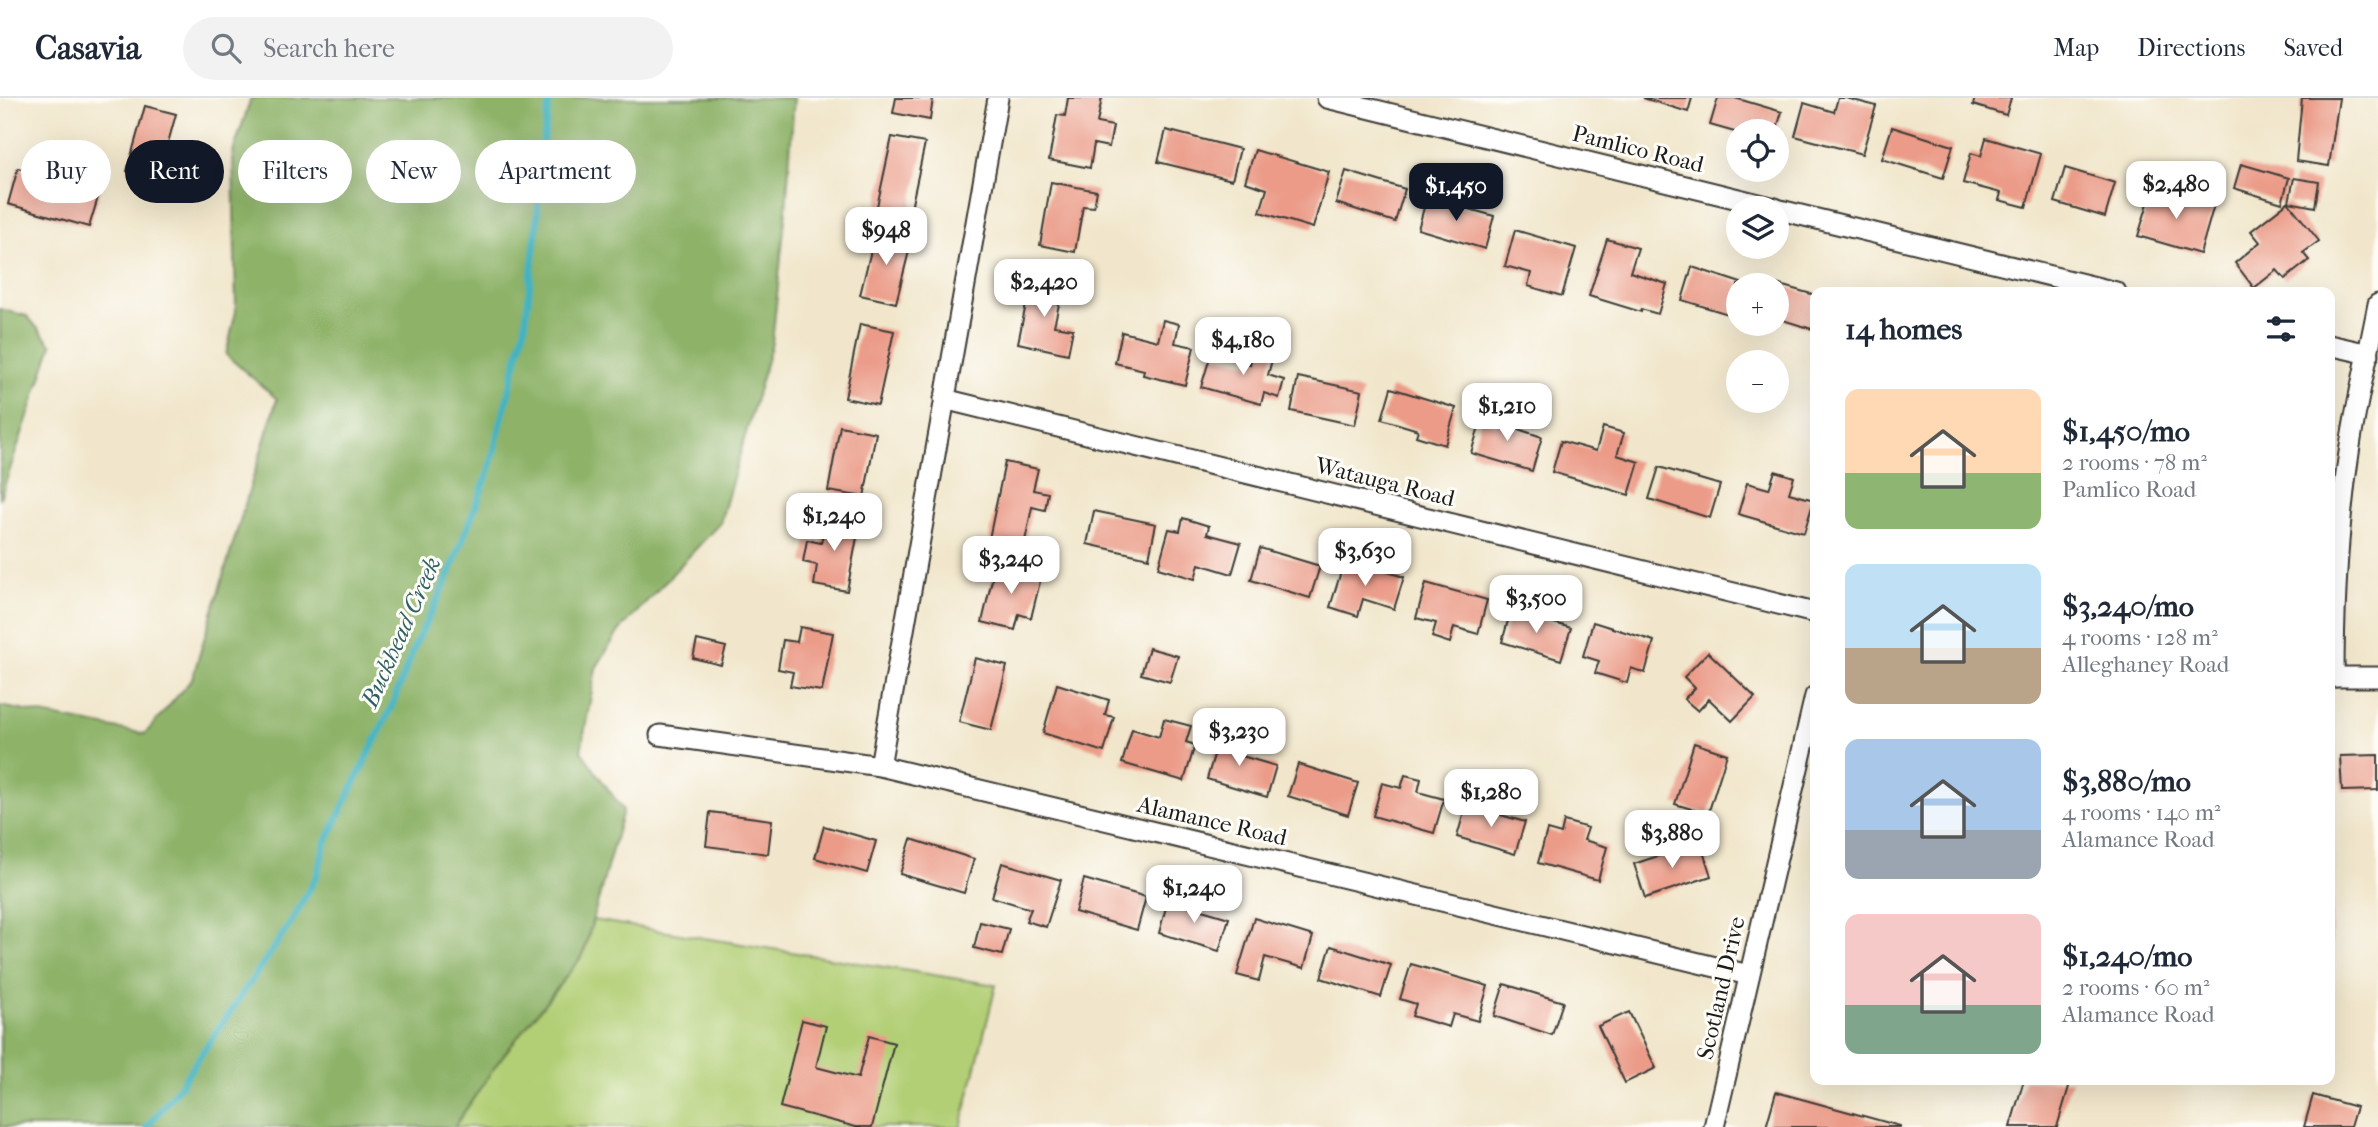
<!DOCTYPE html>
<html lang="en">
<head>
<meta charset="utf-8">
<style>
  :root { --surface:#fff; --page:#f2f2f3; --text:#1f2937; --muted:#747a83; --line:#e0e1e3; --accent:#111827 }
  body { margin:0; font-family:"IM FELL French Canon",serif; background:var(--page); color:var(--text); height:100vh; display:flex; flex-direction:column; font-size:26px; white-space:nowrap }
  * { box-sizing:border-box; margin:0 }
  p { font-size:23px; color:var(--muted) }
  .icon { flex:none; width:38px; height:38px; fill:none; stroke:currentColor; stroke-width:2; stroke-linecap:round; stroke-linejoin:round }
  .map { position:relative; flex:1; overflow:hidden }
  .panel { position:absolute; left:1810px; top:189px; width:525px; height:798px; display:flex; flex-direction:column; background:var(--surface); border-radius:14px; box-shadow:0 7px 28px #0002 }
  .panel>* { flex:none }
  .guide { position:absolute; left:21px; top:42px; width:665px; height:63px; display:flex; gap:14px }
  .fabs { position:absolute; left:1726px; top:21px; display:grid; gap:14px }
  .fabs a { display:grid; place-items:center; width:63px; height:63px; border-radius:50%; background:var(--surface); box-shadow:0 7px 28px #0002; font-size:35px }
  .price { position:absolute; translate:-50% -60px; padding:0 16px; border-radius:14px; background:#fff; color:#222; font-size:23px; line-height:46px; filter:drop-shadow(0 2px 4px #0008) }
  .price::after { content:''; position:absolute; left:50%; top:42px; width:21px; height:16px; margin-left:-10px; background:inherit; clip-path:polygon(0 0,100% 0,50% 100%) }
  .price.current { background:var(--accent); color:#fff }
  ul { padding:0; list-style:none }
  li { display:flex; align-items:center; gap:21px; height:175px; padding:0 35px }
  li span { display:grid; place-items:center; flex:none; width:196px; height:140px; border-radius:14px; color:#555 }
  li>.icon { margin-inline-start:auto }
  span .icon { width:84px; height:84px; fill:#fffc; stroke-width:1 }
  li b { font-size:30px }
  h2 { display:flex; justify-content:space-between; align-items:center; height:84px; padding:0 35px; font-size:30px }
  .tag { padding:0 24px; border-radius:32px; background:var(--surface); box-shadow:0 7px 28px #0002; font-size:24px; line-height:63px }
  .tag.current { background:var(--accent); color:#fff }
  header { display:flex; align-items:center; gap:42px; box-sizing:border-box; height:98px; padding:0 35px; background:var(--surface); border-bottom:2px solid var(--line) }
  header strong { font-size:33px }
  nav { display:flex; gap:38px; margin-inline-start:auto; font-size:24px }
  .search { width:490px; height:63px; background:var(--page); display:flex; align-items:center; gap:18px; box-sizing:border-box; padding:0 24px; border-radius:38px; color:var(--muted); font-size:26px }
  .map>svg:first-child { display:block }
  .green { fill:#b2cf76; stroke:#677649; stroke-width:2 }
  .forest { fill:#8db267; stroke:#546742; stroke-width:2 }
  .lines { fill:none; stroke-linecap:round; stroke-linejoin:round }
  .stream { stroke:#44b3bf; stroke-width:7 }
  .building { fill:#eb9b88 }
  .minor-casing { stroke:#3c3a36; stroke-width:23 }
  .minor { stroke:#fff; stroke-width:19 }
  .labels { text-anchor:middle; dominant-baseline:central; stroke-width:6; stroke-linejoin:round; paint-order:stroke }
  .street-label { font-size:23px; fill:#1c1c1c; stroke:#fdfcf7 }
  .water-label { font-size:24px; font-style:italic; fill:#2e6065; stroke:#fdfcf7 }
</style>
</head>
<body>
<header>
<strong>Casavia</strong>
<div class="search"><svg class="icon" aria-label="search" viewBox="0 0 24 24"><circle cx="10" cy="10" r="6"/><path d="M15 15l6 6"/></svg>Search here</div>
<nav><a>Map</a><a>Directions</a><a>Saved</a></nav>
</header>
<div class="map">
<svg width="2378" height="1029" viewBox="0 0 2378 1029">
  <rect width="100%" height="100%" fill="#fdfcf7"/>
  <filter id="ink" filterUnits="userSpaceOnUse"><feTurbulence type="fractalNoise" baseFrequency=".0143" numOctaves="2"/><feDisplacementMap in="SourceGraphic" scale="14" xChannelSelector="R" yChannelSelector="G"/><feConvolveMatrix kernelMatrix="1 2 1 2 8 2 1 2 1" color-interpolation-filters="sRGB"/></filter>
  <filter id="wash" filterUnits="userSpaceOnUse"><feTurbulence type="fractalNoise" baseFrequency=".00686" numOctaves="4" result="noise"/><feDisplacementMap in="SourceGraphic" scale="28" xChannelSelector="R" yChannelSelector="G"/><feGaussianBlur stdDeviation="1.57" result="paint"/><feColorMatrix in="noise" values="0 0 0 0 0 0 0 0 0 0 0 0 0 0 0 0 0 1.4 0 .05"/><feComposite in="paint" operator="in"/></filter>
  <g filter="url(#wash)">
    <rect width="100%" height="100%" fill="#f1e6cb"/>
    <polygon class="green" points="593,822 996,887 961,1029 454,1029 498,964 583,857"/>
    <g class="forest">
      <polygon points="251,0 794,0 786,112 772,245 720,425 619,533 596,570 581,653 623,712 583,857 498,964 454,1029 0,1029 0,608 145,636 192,581 277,301 226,257 236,213 233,54"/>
      <polygon points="0,211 27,218 52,247 0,401"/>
    </g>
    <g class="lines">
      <polyline class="stream" points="147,1029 177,992 292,823 317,777 325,746 391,610 416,545 448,480 489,373 525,229 537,125 541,57 550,0"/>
    </g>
    <g id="blocks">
      <g class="building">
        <polygon points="896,0 933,0 930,22 893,15"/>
        <polygon points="1068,0 1102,0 1097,25 1113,28 1109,49 1094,46 1090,70 1049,62 1057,17 1065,18"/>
        <polygon points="1643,0 1692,0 1688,14"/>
        <polygon points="1718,0 1735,0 1782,14 1776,33 1738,33 1738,35 1710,27"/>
        <polygon points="1838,0 1846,0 1876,8 1862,56 1795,38 1804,5 1834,14"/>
        <polygon points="1975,0 2011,0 2006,17 1973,7"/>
        <polygon points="2302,0 2339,0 2329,68 2296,63"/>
        <polygon points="145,8 176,16 158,81 127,73"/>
        <polygon points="1892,29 1953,48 1943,80 1882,61"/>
        <polygon points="1166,32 1240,51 1232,82 1158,64"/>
        <polygon points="892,39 925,45 909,120 876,113"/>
        <polygon points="1986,40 2041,56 2026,109 1999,102 2001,95 1963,85 1971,55 1981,58"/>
        <polygon points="1255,52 1329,74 1313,130 1260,114 1267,91 1245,84"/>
        <polygon points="2241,66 2289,80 2282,105 2234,90"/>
        <polygon points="18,70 100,93 89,129 8,106"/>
        <polygon points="2065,70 2115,85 2105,119 2055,104"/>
        <polygon points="1346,73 1405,91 1395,124 1336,105"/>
        <polygon points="2294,80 2319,84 2315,109 2289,104"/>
        <polygon points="1051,84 1097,93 1094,109 1083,108 1075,154 1040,147"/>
        <polygon points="2153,89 2214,107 2200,156 2138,138"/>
        <polygon points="1427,99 1494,118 1485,151 1418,131"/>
        <polygon points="2288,104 2319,143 2303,155 2309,162 2285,181 2277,172 2254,190 2235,165 2260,144 2251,133"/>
        <polygon points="876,132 912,141 896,205 860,197"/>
        <polygon points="1515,132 1576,150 1562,198 1528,188 1531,175 1505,168"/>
        <polygon points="1607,141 1638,150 1630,174 1667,186 1658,216 1641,211 1641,214 1589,198"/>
        <polygon points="1692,169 1747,187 1738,187 1738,219 1682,202"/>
        <polygon points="1031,182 1063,189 1054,228 1073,231 1068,256 1018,245"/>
        <polygon points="1776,186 1815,197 1815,232 1776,220"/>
        <polygon points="1163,222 1179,226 1175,245 1194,249 1185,287 1143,277 1144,272 1115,265 1122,234 1158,243"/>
        <polygon points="860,226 894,233 878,307 845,300"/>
        <polygon points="1255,248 1274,254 1268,277 1284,282 1279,300 1264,295 1261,306 1201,289 1211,256 1250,266"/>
        <polygon points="1298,279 1362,293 1355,327 1291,313"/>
        <polygon points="1391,290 1456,310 1445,347 1416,338 1418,332 1382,321"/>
        <polygon points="1500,316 1521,322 1518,331 1542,339 1532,373 1471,355 1481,322 1497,327"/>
        <polygon points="840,328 876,335 864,399 828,393"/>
        <polygon points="1603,329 1624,335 1617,357 1639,364 1629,397 1552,374 1561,343 1596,353"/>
        <polygon points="1005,364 1038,371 1033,392 1048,395 1045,412 1032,409 1024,448 989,441"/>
        <polygon points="1659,369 1720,387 1710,420 1649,401"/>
        <polygon points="1775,373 1794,379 1789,395 1814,402 1804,435 1738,416 1747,385 1769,391"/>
        <polygon points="1094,413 1156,426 1149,460 1087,446"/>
        <polygon points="827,417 860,423 847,493 814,487 817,467 803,464 807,442 821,445"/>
        <polygon points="1183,420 1209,428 1207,436 1241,445 1232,476 1199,466 1195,481 1158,470 1169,431 1180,433"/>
        <polygon points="1260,450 1320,468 1310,500 1251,482"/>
        <polygon points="1345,461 1404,479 1394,511 1363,501 1358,518 1330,509"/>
        <polygon points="996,465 1042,476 1031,520 1019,516 1015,532 982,524"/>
        <polygon points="1426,485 1487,502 1478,536 1454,529 1450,545 1432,539 1436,525 1416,520"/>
        <polygon points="1511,512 1571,530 1561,562 1502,544"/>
        <polygon points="1593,524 1654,543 1645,575 1631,570 1627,585 1595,575 1599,563 1583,558"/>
        <polygon points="800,529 833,535 822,593 790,588 793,574 778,571 783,542 797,544"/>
        <polygon points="697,542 726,549 721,567 693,560"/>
        <polygon points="1149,550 1178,558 1170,584 1141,576"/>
        <polygon points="1708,554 1755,599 1732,623 1709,601 1698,613 1684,601 1695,590 1684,579"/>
        <polygon points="975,560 1007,568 991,632 959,624"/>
        <polygon points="1057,586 1109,602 1105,617 1114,619 1104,654 1043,635"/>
        <polygon points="1164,621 1191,628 1186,644 1195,647 1184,683 1122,665 1132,631 1159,639"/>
        <polygon points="1221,633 1240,638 1235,656 1276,668 1267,699 1207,681"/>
        <polygon points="1694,645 1727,656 1708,716 1675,706"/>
        <polygon points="2378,657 2378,692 2342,693 2340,658"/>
        <polygon points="1298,666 1358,685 1348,717 1288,698"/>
        <polygon points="1405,677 1421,681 1418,694 1444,701 1434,735 1373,718 1382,685 1401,690"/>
        <polygon points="1466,707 1525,724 1515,756 1457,739"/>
        <polygon points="710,714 772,722 768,756 706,748"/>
        <polygon points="1564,723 1588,730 1584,742 1607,749 1598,782 1538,765 1547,732 1561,736"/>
        <polygon points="824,728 876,743 867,775 815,760"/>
        <polygon points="911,741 974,761 964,795 900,776"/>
        <polygon points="1700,744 1711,778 1645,800 1634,766"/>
        <polygon points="1002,765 1061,782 1046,829 1026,823 1031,811 992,799"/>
        <polygon points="1084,781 1146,799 1137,832 1075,814"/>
        <polygon points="1168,802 1229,820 1219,853 1159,835"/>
        <rect x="2329" y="803" width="3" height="45"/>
        <polygon points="1254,820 1313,838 1304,870 1265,859 1259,883 1237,877"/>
        <polygon points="980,824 1009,831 1002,857 974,850"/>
        <polygon points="1331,848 1391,867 1381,899 1321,880"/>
        <polygon points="1411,866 1488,888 1478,923 1453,916 1449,929 1412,918 1416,906 1400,901"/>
        <polygon points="1504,886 1563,904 1552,937 1494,918"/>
        <polygon points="1629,914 1656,970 1625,985 1598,928"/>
        <polygon points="802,922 826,928 816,969 858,980 869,938 894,945 872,1029 856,1029 780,1009"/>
        <polygon points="2024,982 2071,982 2057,1029 2010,1029"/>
        <polygon points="1776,994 1900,1028 1900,1029 1766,1029"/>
        <polygon points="2313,997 2356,1009 2350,1029 2304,1029"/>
      </g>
    </g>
  </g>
  <g filter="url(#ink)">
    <use href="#blocks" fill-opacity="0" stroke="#3c3a36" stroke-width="2"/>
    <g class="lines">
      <g class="minor-casing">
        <g id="minor">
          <polyline points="1327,0 1775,110"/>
          <polyline points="1776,111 2116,194"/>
          <polyline points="2329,247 2369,256"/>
          <polyline points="944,301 1815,515"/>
          <polyline points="2329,579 2378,579"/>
          <path d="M2334 579C2334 501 2338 425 2350 348 2357 301 2369 254 2378 206"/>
          <polyline points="660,637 880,668 1749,877"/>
          <polyline points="880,668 998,0"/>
          <polyline points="1714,1029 1815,598"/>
        </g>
      </g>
      <use href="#minor" class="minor"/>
    </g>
  </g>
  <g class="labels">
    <g class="street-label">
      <text transform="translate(1638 51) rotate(14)">Pamlico Road</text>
      <text transform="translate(1385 384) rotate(14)">Watauga Road</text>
      <text transform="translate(1212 723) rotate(13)">Alamance Road</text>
      <text transform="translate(1721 890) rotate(-77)">Scotland Drive</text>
    </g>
    <g class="water-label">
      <text transform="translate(401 534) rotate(-66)">Buckhead Creek</text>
    </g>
  </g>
</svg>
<div class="fabs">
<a><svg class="icon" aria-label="locate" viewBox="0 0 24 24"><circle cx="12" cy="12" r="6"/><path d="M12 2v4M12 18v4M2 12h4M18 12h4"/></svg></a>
<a><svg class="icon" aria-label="layers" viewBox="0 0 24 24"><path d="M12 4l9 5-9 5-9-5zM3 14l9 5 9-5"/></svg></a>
<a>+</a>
<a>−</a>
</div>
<b class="price" style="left:2176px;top:123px">$2,480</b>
<b class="price current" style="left:1456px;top:125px">$1,450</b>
<b class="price" style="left:886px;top:169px">$948</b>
<b class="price" style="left:1044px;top:221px">$2,420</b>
<b class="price" style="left:1243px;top:279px">$4,180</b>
<b class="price" style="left:1507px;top:345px">$1,210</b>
<b class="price" style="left:834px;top:455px">$1,240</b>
<b class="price" style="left:1365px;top:490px">$3,630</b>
<b class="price" style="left:1011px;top:498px">$3,240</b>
<b class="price" style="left:1536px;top:537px">$3,500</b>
<b class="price" style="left:1239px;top:670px">$3,230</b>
<b class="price" style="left:1491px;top:731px">$1,280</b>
<b class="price" style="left:1672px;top:772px">$3,880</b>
<b class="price" style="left:1194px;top:827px">$1,240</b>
<div class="guide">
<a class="tag">Buy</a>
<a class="tag current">Rent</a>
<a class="tag">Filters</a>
<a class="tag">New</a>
<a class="tag">Apartment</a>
</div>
<section class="panel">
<h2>14 homes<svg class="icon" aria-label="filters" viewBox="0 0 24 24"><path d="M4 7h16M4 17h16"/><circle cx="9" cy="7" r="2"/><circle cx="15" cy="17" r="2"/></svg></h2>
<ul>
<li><span style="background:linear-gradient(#ffd9b3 60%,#8fb573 0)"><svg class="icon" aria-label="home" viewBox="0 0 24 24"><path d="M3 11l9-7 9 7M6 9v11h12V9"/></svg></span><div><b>$1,450/mo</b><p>2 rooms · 78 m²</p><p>Pamlico Road</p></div></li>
<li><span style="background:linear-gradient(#bfe0f5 60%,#b9a48a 0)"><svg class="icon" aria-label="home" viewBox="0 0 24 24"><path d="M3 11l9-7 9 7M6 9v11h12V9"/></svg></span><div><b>$3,240/mo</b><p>4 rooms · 128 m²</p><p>Alleghaney Road</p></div></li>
<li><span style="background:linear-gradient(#a9c7e8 65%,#9aa5b1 0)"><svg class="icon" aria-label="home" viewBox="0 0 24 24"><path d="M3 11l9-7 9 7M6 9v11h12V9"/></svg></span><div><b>$3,880/mo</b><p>4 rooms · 140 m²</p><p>Alamance Road</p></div></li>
<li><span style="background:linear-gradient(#f6c9c9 65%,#7fa58c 0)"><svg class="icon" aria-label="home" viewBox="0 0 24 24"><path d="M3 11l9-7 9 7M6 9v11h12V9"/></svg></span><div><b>$1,240/mo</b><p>2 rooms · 60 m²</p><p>Alamance Road</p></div></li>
</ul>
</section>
</div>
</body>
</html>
